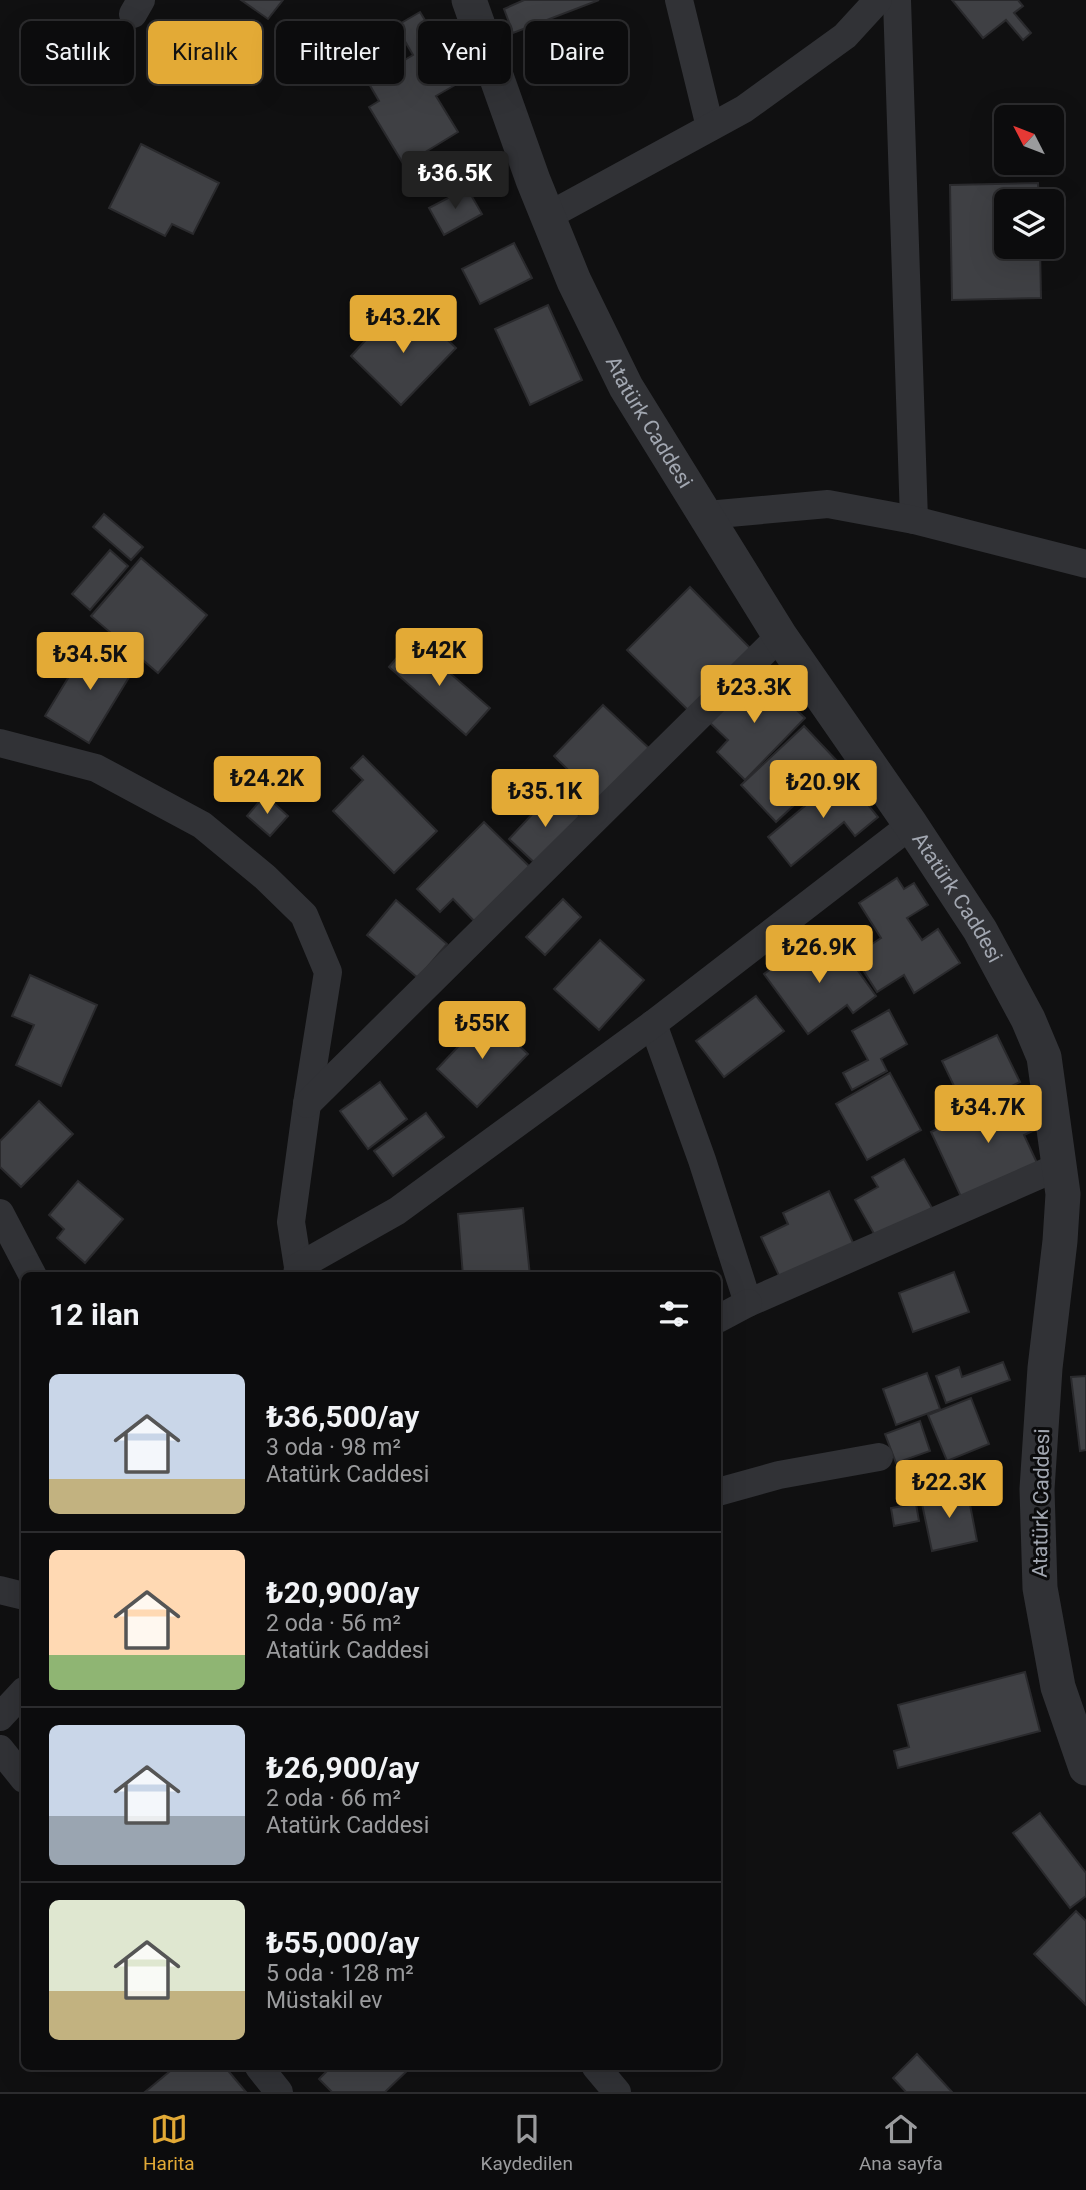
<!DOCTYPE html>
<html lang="tr">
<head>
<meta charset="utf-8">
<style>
  :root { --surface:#0c0c0d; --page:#1a1a1b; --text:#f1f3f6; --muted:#9a9b9d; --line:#2c2c2e; --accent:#e3aa36 }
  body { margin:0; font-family:Roboto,sans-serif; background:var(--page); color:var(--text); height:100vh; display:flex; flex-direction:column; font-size:26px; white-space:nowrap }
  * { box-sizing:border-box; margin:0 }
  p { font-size:23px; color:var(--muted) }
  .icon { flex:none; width:38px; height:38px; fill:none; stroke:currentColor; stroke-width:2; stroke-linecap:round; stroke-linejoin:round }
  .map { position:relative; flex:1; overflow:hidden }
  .details { position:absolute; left:21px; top:1272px; width:700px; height:798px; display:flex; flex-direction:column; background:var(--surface); border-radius:10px; box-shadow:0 7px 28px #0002,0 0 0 2px var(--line) }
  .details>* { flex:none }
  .guide { position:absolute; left:21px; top:21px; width:700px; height:63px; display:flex; gap:14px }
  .needle { width:46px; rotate:312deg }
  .fabs { position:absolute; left:994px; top:105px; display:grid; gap:14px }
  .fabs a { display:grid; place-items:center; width:70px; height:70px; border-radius:10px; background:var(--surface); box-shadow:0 7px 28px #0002,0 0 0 2px var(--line); font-size:35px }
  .price { position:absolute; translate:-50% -60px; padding:0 16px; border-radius:7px; background:var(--accent); color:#111; font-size:23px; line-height:46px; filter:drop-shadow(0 2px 4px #0008) }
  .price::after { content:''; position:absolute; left:50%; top:42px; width:21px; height:16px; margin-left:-10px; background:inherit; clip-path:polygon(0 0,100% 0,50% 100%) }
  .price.selected { background:#222; color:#fff }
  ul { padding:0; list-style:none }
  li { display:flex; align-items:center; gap:21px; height:175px; padding:0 28px }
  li+li { border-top:2px solid var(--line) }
  li span { display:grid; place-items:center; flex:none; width:196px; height:140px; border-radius:10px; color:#555 }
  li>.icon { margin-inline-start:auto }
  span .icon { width:84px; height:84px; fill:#fffc; stroke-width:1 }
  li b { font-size:30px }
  h2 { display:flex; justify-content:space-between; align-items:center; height:84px; padding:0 28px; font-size:30px }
  .tag { padding:0 24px; border-radius:10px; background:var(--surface); box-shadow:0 7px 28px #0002,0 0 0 2px var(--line); font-size:24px; line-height:63px }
  .tag.selected { background:var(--accent); color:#111 }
  .menu { display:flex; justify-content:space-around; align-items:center; height:98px; border-top:2px solid var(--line); background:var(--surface); font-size:19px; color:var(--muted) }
  .menu a { display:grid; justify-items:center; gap:4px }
  .menu .selected { color:var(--accent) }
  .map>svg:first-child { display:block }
  .building { fill:#3f4044; stroke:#2a2a2d; stroke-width:2 }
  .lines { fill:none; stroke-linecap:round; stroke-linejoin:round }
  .minor { stroke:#313236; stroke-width:28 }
  .tertiary { stroke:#313236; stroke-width:35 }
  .labels { text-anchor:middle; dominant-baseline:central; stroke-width:6; stroke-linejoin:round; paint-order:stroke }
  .street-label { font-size:21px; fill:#a2a7b1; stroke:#0b0b0c }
</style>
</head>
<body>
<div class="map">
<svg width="1086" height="2092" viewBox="0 0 1086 2092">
  <rect width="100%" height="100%" fill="#101011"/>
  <g class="building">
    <polygon points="241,0 283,0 268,19"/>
    <polygon points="599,0 513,33 504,9 524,0"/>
    <polygon points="952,0 1018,0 1023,6 1014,13 1031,33 1023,40 1006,20 983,38"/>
    <polygon points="420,12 462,81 436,96 458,132 404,165 369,107 379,101 368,82 413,55 396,26"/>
    <polygon points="377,25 396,56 362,77 343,46"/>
    <polygon points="141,144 219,183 193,234 172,224 165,236 109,208"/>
    <polygon points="1038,183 1039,201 1006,201 1006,247 1040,247 1041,298 952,300 950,185"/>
    <polygon points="467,188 482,214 444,235 429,208"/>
    <polygon points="514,243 532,278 480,304 462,269"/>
    <polygon points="548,305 582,380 530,405 495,329"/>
    <polygon points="419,313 456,348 401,405 351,356 390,314 405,328"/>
    <polygon points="104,514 143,547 131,560 93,527"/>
    <polygon points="110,550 128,566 90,610 72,594"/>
    <polygon points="141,558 207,615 158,673 91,616"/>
    <polygon points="690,587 751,649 689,711 627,650"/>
    <polygon points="412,640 490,708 466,735 389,667"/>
    <polygon points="90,642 134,669 89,743 45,716"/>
    <polygon points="757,672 805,718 745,780 717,752 728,740 709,722"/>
    <polygon points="603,705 651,750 601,802 554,756"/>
    <polygon points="804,726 839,763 776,822 741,785"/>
    <polygon points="363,756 437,831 394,873 333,811 363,780 351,768"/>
    <polygon points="843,774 878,817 855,836 844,822 791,866 768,837"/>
    <polygon points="553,792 582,818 538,866 509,839"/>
    <polygon points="265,795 288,816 270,836 247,816"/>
    <polygon points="484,822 530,867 475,922 453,899 440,912 417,889"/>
    <polygon points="897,878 904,889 914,883 928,905 907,918 922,940 938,929 960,963 914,993 904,975 877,992 854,956 881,938 859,903"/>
    <polygon points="563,899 581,917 545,955 526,937"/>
    <polygon points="396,900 447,944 418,978 367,935"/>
    <polygon points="820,939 833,957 843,950 876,996 853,1013 847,1005 808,1034 764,974 790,955 792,959"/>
    <polygon points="600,940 644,980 599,1030 554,989"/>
    <polygon points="30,975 97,1005 61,1086 16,1065 34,1025 12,1016"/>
    <polygon points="756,996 784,1031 724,1077 696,1041"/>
    <polygon points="889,1010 907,1044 881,1059 887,1071 852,1090 843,1073 868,1060 852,1031"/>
    <polygon points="487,1016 528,1054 477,1107 437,1069"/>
    <polygon points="997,1035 1020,1082 965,1109 942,1061"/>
    <polygon points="890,1073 921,1130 867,1160 836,1104"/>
    <polygon points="380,1082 407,1119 368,1149 340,1111"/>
    <polygon points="1018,1090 1037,1129 1024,1135 1038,1165 963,1201 931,1132"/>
    <polygon points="39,1101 73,1134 21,1187 0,1167 0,1141"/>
    <polygon points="426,1113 444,1137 393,1176 374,1151"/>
    <polygon points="904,1159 932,1208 877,1239 855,1200 878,1187 872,1177"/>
    <polygon points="78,1181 123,1219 85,1263 57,1238 64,1229 49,1215"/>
    <polygon points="829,1191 855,1247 782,1282 761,1237 788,1224 783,1213"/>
    <polygon points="523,1208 530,1276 463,1276 458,1214"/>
    <polygon points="954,1272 969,1312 913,1332 899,1293"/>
    <polygon points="1003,1362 1010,1380 946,1403 936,1376 959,1367 962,1377"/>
    <polygon points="927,1373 940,1409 896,1425 883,1389"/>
    <polygon points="1086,1376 1086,1450 1080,1451 1071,1377"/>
    <polygon points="971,1398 989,1444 947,1461 928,1415"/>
    <polygon points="920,1421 930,1451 896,1463 885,1434"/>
    <polygon points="967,1489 977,1541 932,1551 921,1499"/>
    <polygon points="916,1504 919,1521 894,1526 891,1508"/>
    <polygon points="1025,1672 1040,1731 898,1768 894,1751 909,1747 898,1705"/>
    <polygon points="1040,1813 1086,1873 1086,1896 1070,1908 1013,1833"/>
    <polygon points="1076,1911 1086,1921 1086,2005 1034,1954"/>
    <polygon points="917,2054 952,2092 906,2092 893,2078"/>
    <polygon points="175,2067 225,2067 246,2092 145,2092"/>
    <polygon points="331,2067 411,2067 385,2092 332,2092 319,2079"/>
  </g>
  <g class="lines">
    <g class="minor">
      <polyline points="679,0 710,127"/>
      <polyline points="897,0 914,520"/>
      <polyline points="133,14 141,0"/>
      <polyline points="548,216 744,109 845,36 878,0"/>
      <polyline points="707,515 828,504 914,520 1086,564"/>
      <polyline points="0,743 96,768 202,825 265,877 304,915 328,972 307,1104 291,1222 298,1267 297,1276"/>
      <polyline points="653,1024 702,1160 748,1303 1060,1166"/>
      <polyline points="307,1104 780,636"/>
      <polyline points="0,1213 33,1276"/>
      <polyline points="298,1267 397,1211 653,1024 911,825"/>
      <polyline points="718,1319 748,1303"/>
      <polyline points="718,1492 779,1475 879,1457"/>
      <polyline points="0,1590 24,1596"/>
      <polyline points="0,1717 24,1691"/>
      <polyline points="0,1749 24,1779"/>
      <polyline points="259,2067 279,2092"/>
      <polyline points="596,2067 617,2092"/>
    </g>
    <path class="tertiary" id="s1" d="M469 0 533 180 574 281 626 387 780 636 911 825 980 930 1028 1019 1044 1057 1063 1194 1060 1241 1045 1368 1037 1489 1040 1588 1058 1687 1086 1768"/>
  </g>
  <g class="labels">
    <g class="street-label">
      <text stroke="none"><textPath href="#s1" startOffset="460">Atatürk Caddesi</textPath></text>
      <text stroke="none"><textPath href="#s1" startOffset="1027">Atatürk Caddesi</textPath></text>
      <text transform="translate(1041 1503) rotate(-89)">Atatürk Caddesi</text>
    </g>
  </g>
</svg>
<div class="fabs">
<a><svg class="needle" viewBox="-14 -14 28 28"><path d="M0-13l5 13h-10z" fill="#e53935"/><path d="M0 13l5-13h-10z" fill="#9a9b9d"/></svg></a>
<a><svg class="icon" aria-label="layers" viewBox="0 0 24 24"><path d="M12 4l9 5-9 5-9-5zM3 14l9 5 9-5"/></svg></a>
</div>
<b class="price selected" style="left:455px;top:211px">₺36.5K</b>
<b class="price" style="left:403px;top:355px">₺43.2K</b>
<b class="price" style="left:439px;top:688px">₺42K</b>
<b class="price" style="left:90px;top:692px">₺34.5K</b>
<b class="price" style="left:754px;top:725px">₺23.3K</b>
<b class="price" style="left:267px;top:816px">₺24.2K</b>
<b class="price" style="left:823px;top:820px">₺20.9K</b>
<b class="price" style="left:545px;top:829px">₺35.1K</b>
<b class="price" style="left:819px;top:985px">₺26.9K</b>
<b class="price" style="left:482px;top:1061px">₺55K</b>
<b class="price" style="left:988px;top:1145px">₺34.7K</b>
<b class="price" style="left:949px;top:1520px">₺22.3K</b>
<div class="guide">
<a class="tag">Satılık</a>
<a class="tag selected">Kiralık</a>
<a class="tag">Filtreler</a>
<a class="tag">Yeni</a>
<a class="tag">Daire</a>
</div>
<section class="details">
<h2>12 ilan<svg class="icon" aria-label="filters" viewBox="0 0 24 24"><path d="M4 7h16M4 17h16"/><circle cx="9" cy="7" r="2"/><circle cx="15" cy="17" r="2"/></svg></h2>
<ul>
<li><span style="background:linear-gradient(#c9d6e8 75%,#c2b280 0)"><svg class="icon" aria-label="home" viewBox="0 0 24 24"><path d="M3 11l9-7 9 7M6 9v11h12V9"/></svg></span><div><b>₺36,500/ay</b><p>3 oda · 98 m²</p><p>Atatürk Caddesi</p></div></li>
<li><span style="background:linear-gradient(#ffd9b3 75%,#8fb573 0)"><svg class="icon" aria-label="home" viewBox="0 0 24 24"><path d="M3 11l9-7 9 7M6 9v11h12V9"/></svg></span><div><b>₺20,900/ay</b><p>2 oda · 56 m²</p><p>Atatürk Caddesi</p></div></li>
<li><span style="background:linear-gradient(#c9d6e8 65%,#9aa5b1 0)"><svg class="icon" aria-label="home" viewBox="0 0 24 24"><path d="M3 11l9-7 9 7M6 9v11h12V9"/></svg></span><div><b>₺26,900/ay</b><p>2 oda · 66 m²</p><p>Atatürk Caddesi</p></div></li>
<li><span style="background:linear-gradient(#dfe7d0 65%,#c2b280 0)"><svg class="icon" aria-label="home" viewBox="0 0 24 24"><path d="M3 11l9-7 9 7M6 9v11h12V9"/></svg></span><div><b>₺55,000/ay</b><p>5 oda · 128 m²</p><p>Müstakil ev</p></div></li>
</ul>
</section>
</div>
<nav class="menu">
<a class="selected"><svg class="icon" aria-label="map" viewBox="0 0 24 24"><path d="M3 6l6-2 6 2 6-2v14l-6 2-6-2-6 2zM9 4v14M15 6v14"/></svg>Harita</a>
<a><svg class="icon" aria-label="saved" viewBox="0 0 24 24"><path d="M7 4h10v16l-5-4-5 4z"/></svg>Kaydedilen</a>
<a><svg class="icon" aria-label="home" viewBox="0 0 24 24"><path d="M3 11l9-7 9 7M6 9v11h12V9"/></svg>Ana sayfa</a>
</nav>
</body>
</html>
